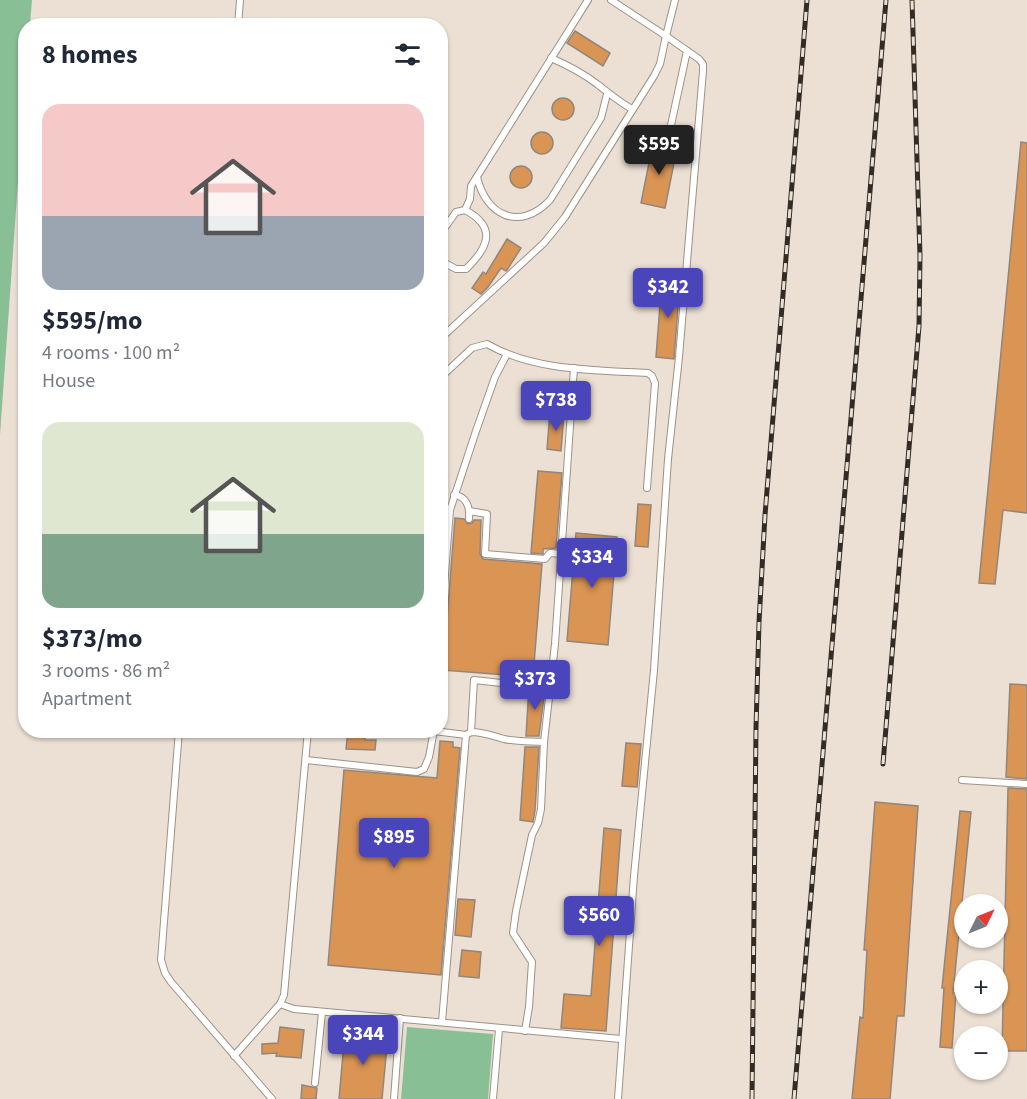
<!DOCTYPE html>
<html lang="en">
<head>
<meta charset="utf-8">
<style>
  :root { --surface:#fff; --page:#f6f6f7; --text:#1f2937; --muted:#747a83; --accent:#4a45bb }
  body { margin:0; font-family:"Source Sans 3",sans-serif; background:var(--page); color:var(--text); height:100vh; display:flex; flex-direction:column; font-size:22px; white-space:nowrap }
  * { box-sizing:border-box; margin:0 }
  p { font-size:20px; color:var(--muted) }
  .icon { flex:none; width:33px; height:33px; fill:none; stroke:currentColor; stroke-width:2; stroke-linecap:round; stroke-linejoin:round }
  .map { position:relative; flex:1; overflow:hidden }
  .panel { position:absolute; left:18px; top:18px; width:430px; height:720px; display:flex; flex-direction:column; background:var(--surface); border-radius:24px; box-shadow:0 2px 4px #0004 }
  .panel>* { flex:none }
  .needle { width:39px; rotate:47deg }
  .controls { position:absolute; left:954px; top:894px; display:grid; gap:12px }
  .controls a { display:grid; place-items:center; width:54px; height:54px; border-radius:50%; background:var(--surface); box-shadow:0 2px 4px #0004; font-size:30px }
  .price { position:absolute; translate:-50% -51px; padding:0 14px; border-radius:6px; background:var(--accent); color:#fff; font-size:20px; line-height:39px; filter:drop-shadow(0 2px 3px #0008) }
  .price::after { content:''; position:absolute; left:50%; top:36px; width:18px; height:14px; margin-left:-9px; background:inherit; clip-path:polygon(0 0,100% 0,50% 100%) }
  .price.active { background:#222; color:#fff }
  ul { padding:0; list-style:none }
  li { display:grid; align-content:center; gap:12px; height:318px; padding:0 24px }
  li span { display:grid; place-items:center; height:186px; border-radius:18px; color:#555 }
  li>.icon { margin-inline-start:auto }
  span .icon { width:108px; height:108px; fill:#fffc; stroke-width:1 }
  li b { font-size:26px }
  h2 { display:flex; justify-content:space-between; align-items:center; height:72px; padding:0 24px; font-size:26px }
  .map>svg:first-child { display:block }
  .green { fill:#89bf95 }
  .building { fill:#da9454; stroke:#92867c; stroke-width:1.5 }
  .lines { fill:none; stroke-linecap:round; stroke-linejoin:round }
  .service-casing { stroke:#9d9287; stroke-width:8 }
  .service { stroke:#fff; stroke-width:6 }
  .rail-casing { stroke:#312c27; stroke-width:5 }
  .rail { stroke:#ece0d4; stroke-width:3; stroke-dasharray:9; stroke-linecap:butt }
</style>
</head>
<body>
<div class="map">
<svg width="1027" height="1099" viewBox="0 0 1027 1099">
  <rect width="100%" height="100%" fill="#ece0d4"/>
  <g class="green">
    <polygon points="0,0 32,0 30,25 26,26 25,83 0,435"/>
    <polygon points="407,1027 493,1034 488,1099 401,1099"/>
  </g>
  <g class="building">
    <polygon points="575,31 610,53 603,66 567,43"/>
    <circle cx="563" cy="109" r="11"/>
    <circle cx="542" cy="143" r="11"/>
    <polygon points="1021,142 1027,143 1027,513 1003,510 995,584 979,583"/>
    <polygon points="653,143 677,148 665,208 641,203"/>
    <circle cx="521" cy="177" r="11"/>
    <polygon points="507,239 521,248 507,270 506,271 501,268 488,287 481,294 472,288 483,272 486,274"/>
    <polygon points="662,279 680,281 674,359 656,357"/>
    <polygon points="550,412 564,414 561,451 547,449"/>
    <polygon points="538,471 562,473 556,548 543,549 543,554 531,553"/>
    <polygon points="638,504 651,505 648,547 635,546"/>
    <polygon points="455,518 464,519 468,524 472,523 474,520 481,520 480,554 483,559 542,564 533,677 443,670"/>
    <polygon points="576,533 617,537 608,645 567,641"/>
    <polygon points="1010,684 1027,685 1027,779 1006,777"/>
    <polygon points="529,687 545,689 539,736 526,736"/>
    <polygon points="348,730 366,730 365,740 376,740 375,750 346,749"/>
    <polygon points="440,741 453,742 453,747 460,748 441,975 328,965 344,770 437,778"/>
    <polygon points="626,743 641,744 637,787 622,786"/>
    <polygon points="525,747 539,747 535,810 533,822 520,820"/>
    <polygon points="1008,788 1027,789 1027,1051 1002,1051"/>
    <polygon points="875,802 918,806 904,1016 897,1016 890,1099 852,1099 860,1017 863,1018 867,950 864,950"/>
    <polygon points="960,811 971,812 953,993 956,993 952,1048 940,1047 944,988 942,988"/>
    <polygon points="604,828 621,830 606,1031 561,1028 564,994 591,996"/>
    <polygon points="458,899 475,900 471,937 455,935"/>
    <polygon points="462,950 481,952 479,978 459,976"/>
    <polygon points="280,1027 304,1030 301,1058 276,1056 277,1053 262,1054 262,1044 278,1043"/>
    <polygon points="345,1031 388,1035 382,1099 339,1099"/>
    <polygon points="302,1085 317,1088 316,1099 301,1099"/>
  </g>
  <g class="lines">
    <g class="service-casing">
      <g id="service">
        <polyline points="611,0 666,36 675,0"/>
        <polyline points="238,26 240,0"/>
        <path d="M551 58C567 65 583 73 597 84 609 93 619 102 632 109"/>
        <polyline points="668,139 687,51"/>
        <path d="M477 177C486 216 520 232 550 200L601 118 607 94"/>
        <polyline points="441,233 456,212 465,210 470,199 471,186 588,0"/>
        <path d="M441 261 456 269H466C489 247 497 227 465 210"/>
        <polyline points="441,338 544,243 565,217 654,76 660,64 666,36 699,59 703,64 703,71 679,357 668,459 654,670 634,876 618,1099"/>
        <path d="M441 377 472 348 487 344C534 371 595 370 648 373L652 376 655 383 647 488"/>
        <path d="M454 495C467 496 470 508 469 519"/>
        <polyline points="469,511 487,514 485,554 545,559 550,553 562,554"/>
        <polyline points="441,625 450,510 476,431 495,377 507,354"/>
        <polyline points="179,730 161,960 165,973 171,982 272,1099"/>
        <path d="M434 731 466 735 471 732C483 732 493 736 504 739 517 742 532 741 544 742"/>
        <polyline points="471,732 474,680 518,685"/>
        <polyline points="306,760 417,772 424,769 429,757 434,730"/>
        <polyline points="962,780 1027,784"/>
        <polyline points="280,1004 284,995 308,730"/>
        <polyline points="442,1022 466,735"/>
        <polyline points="525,1031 529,1007 532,962 513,933 516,911 532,835 538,823 541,809 544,742 555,644 574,368"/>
        <polyline points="234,1056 280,1004 294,1009 621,1039"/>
        <polyline points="315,1083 322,1012"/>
        <polyline points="394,1099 400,1018"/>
        <polyline points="493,1099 499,1029"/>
      </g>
    </g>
    <use href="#service" class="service"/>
    <g class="rail-casing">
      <g id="rail">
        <polyline points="883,764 919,326 920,256 912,0"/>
        <polyline points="752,1099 756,728 759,622 765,515 807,0"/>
        <polyline points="794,1099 886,0"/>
      </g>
    </g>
    <use href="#rail" class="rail"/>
  </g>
</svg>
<div class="controls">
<a><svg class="needle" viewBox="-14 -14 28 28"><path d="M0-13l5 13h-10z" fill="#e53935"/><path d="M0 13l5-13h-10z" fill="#747a83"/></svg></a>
<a>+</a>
<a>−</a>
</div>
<b class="price active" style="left:659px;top:176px">$595</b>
<b class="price" style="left:668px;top:319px">$342</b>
<b class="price" style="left:556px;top:432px">$738</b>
<b class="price" style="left:592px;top:589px">$334</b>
<b class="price" style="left:535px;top:711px">$373</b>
<b class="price" style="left:394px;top:869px">$895</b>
<b class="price" style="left:599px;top:947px">$560</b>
<b class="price" style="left:363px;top:1066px">$344</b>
<section class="panel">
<h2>8 homes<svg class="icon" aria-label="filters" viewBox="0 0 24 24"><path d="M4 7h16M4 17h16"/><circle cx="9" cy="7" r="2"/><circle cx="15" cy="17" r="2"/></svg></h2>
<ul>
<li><span style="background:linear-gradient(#f6c9c9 60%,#9aa5b1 0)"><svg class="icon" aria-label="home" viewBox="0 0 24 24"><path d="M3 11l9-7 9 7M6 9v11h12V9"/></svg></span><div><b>$595/mo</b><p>4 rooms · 100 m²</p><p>House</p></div></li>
<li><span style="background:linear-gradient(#dfe7d0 60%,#7fa58c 0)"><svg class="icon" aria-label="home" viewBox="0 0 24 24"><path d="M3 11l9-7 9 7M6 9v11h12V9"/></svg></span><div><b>$373/mo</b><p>3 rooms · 86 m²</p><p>Apartment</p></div></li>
</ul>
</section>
</div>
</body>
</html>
